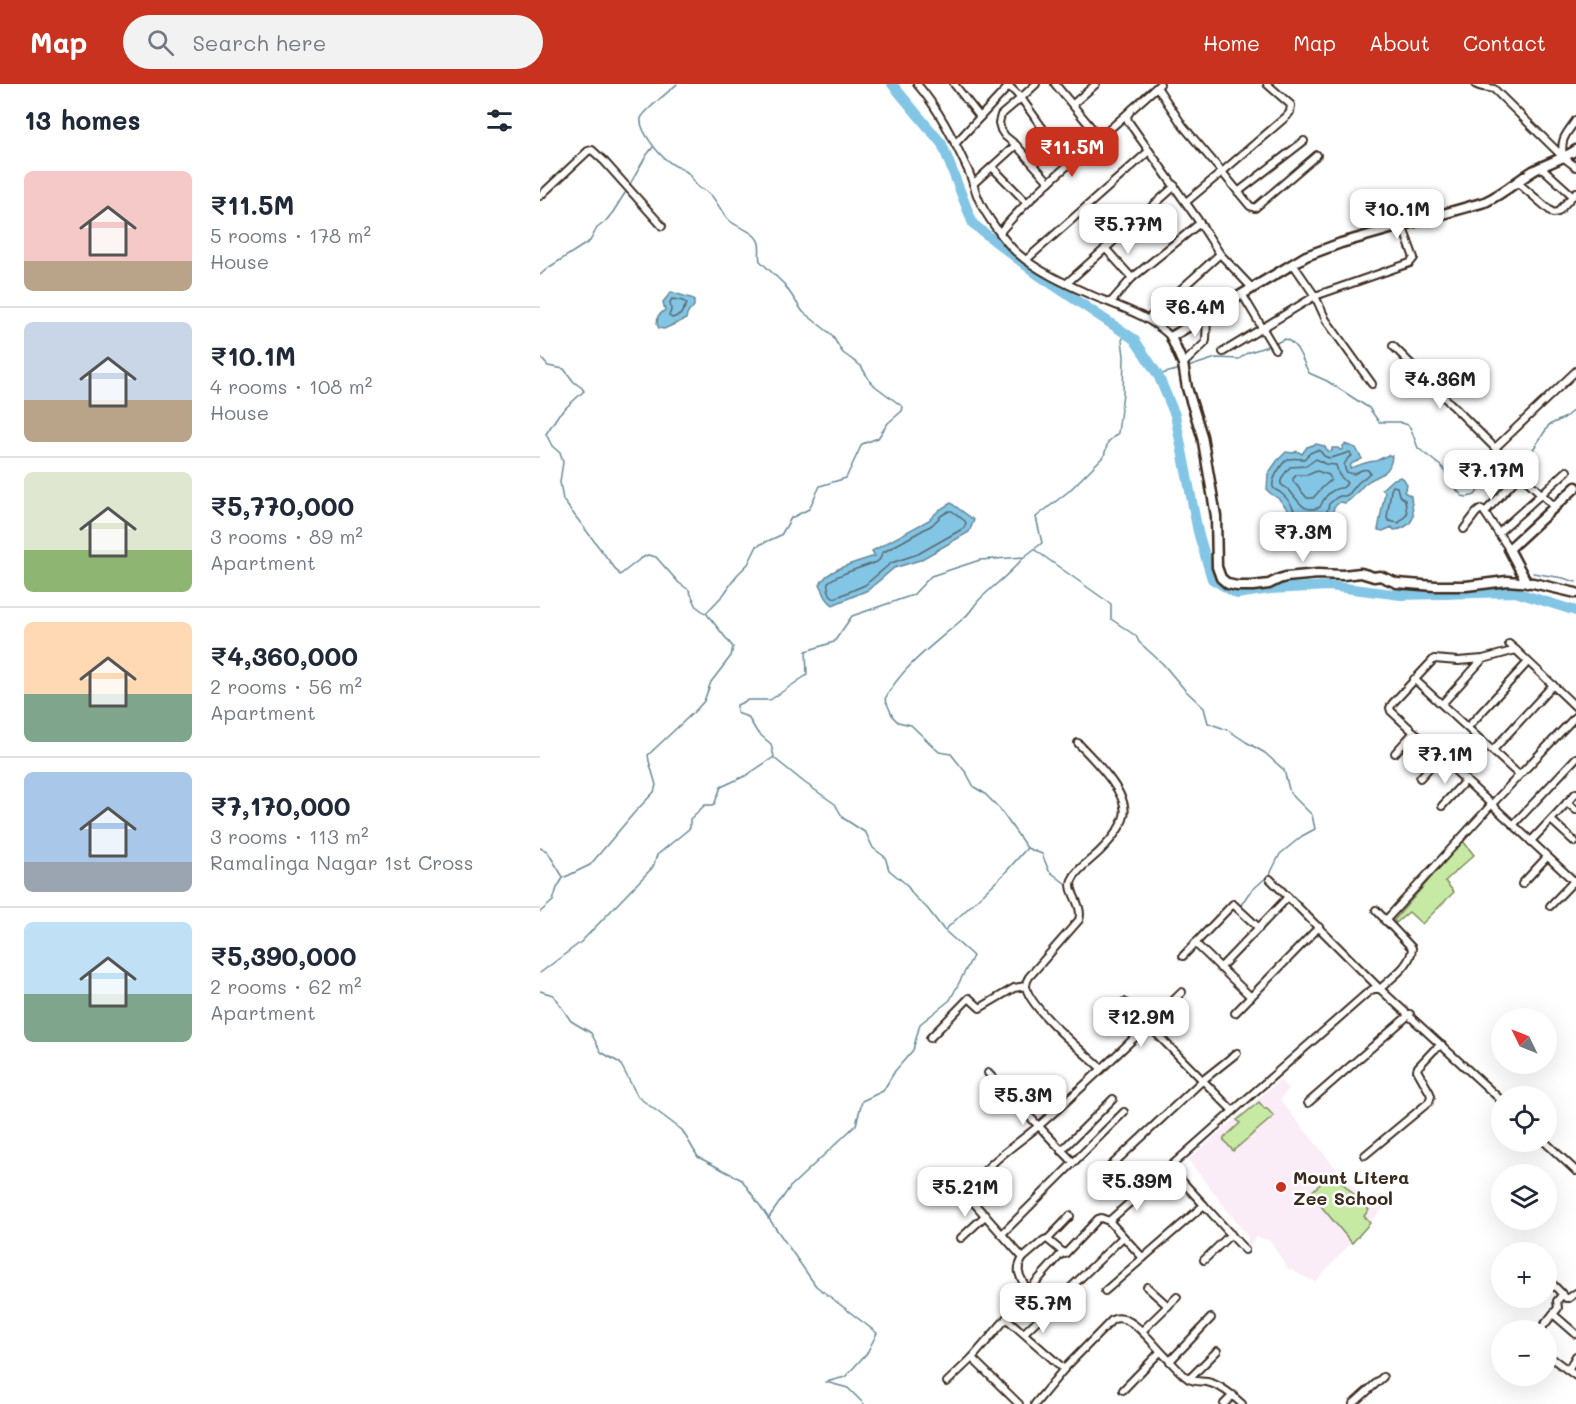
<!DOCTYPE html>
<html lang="en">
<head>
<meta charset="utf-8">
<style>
  :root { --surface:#fff; --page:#f2f2f3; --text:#1f2937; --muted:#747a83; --line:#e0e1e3; --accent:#c8321e }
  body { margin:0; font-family:Mali,sans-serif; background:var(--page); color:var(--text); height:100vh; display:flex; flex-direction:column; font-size:22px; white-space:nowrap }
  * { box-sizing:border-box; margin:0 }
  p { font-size:20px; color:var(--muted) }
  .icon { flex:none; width:33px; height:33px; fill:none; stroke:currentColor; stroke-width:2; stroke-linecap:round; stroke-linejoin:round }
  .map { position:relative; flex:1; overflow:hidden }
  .details { display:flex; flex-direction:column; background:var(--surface); width:540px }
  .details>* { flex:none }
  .needle { width:39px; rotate:313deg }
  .fabs { position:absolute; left:951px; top:924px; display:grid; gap:12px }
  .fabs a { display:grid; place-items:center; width:66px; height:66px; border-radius:50%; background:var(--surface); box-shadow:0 6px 24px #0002; font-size:30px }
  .price { position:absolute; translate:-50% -51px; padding:0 14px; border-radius:12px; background:#fff; color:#222; font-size:20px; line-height:39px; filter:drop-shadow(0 2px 3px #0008) }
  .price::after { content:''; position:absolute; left:50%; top:36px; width:18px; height:14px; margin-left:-9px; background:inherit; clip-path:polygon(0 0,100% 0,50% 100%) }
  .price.current { background:var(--accent); color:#fff }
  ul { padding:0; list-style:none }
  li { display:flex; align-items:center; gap:18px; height:150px; padding:0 24px }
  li+li { border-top:2px solid var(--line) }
  li span { display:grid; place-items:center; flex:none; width:168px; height:120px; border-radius:9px; color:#555 }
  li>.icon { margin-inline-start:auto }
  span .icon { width:72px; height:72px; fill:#fffc; stroke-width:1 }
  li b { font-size:26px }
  h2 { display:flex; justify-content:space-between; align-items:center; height:72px; padding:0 24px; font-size:26px }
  header { display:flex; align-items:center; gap:36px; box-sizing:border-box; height:84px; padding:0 30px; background:var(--accent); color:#fff }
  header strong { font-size:28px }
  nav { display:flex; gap:33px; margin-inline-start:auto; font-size:21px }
  .search { width:420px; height:54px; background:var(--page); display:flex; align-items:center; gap:15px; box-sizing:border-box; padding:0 21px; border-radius:33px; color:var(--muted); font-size:22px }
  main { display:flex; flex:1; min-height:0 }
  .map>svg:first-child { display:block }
  .built { fill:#fbedf8 }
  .green { fill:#c6eaa3; stroke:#808a60; stroke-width:1.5 }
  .water { fill:#83c5e4; stroke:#668795; stroke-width:1.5 }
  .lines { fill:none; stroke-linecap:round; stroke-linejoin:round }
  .shore { stroke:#58686d; stroke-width:1.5 }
  .stream { stroke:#668795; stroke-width:1.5 }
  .river { stroke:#83c5e4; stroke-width:10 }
  .street-casing { stroke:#3b2a1e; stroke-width:10 }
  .secondary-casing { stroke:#3b2a1e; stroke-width:13 }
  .street { stroke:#fff; stroke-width:6 }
  .secondary { stroke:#fff; stroke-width:8 }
  .poi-dot { fill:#c8321e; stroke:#fff; stroke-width:2 }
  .labels { text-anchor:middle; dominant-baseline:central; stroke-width:5; stroke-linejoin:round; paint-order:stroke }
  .poi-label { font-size:18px; font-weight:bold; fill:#3b2a1e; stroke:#fff; text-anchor:start }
</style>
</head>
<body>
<header>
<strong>Map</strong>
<div class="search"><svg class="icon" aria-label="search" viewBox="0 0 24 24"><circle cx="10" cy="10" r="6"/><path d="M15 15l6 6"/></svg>Search here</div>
<nav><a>Home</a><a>Map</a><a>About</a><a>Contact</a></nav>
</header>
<main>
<section class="details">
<h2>13 homes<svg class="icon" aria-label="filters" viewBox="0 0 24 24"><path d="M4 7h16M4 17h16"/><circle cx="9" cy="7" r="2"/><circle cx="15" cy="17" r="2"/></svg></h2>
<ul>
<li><span style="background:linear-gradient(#f6c9c9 75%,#b9a48a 0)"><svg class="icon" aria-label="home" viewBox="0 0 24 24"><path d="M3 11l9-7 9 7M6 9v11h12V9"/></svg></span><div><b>₹11.5M</b><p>5 rooms · 178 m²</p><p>House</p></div></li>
<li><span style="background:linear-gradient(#c9d6e8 65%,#b9a48a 0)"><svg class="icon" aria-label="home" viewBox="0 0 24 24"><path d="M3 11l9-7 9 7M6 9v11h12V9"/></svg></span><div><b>₹10.1M</b><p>4 rooms · 108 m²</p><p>House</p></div></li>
<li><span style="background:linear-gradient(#dfe7d0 65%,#8fb573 0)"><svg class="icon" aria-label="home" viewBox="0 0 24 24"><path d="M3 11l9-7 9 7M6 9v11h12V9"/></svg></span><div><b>₹5,770,000</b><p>3 rooms · 89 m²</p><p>Apartment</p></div></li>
<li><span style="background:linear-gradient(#ffd9b3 60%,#7fa58c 0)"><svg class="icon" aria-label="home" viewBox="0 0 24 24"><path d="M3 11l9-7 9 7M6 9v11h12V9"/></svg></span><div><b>₹4,360,000</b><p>2 rooms · 56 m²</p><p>Apartment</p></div></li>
<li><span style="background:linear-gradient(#a9c7e8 75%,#9aa5b1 0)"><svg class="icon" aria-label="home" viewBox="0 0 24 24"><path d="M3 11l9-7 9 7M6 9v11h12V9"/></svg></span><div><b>₹7,170,000</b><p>3 rooms · 113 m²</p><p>Ramalinga Nagar 1st Cross</p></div></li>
<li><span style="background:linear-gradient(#bfe0f5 60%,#7fa58c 0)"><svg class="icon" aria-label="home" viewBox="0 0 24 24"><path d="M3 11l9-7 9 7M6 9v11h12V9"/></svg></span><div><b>₹5,390,000</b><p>2 rooms · 62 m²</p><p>Apartment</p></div></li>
</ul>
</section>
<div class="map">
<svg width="1036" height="1320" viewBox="0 0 1036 1320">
  <rect width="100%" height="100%" fill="#fff"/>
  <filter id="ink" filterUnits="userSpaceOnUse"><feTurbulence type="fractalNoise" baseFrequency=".0167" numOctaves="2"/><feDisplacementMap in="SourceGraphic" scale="12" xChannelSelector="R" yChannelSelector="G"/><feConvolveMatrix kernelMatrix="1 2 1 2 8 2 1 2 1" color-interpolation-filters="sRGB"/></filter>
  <g filter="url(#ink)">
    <polygon class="built" points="740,996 749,1005 740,1016 804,1094 823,1112 839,1118 847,1120 775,1198 747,1184 730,1157 717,1153 706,1165 708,1153 648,1076"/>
    <g class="green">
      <polygon points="923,757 934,771 905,797 914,808 882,840 869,828 856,839 854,836"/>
      <polygon points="719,1018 725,1025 726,1024 734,1032 693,1067 683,1055 700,1039 697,1036"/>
      <polygon points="793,1089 829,1126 824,1132 830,1139 812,1159 770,1109"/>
    </g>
    <g class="water">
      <polygon points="131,208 154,215 154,222 147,230 146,235 124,245 119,244 117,240 118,232 125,226 123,218"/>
      <path d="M776 360 784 362 789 368 792 367V364H798L800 366 803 365V362L805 360 816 364 822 375 811 380 810 384C818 382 828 377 836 377L848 371 852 372C850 392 839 389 826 399 818 406 814 414 805 419L800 418 794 423C793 436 777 441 766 440L763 436 754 439 752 434H749L748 426 739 415 730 409 727 406 728 390 737 377 746 368 753 369 757 367 762 370 767 363Z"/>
      <path d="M860 393 864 395 867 401 864 408 871 412C871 417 874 430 873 433 871 441 861 446 854 446L852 443 843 447 838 446 845 408 842 405 852 396Z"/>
      <path d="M411 419 434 436 429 448 380 476 354 484 328 506 293 521C282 512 286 510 280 501 285 485 321 477 335 472L332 467 389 436 399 426Z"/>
    </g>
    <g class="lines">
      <g class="shore">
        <polygon points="132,215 143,217 147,220 140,231 132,234 129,232 131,226 130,218"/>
        <path d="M777 366 780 367 784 372 789 374C796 373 803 370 810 368L812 372 808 374 804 381 806 388 813 390C819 388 822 384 828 386L830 389 818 399 809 410 805 412H800L796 414 789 420 787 428 771 434 765 430 755 429C753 422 747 414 741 409 739 407 734 406 733 403 731 396 743 376 749 375 753 374 760 375 764 375L770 369Z"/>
        <path d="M776 375 785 380 796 381 799 391 807 399C802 407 801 402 794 406 787 409 783 416 780 423 763 430 759 417 749 406 747 404 743 403 741 400 739 395 747 387 750 383L766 382Z"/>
        <polygon points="777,387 789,391 791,396 783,403 773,414 767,414 753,397 753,395 756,391 767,391"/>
        <polygon points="853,402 857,403 859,411 865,416 867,430 859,439 849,437 847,434 851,406"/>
        <path d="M409 427H412L425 437 426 439 424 444 378 470 351 479 325 501 295 514C290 512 289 509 288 503 288 502 287 500 288 499 291 492 328 481 337 478L340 475 342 469 392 441 402 431Z"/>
      </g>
      <g class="stream">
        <polyline points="89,102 106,72 113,63"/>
        <polyline points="0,191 8,184 50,157 57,144 65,138 73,128 85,109"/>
        <path d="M736 259 745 255C759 260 762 277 769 289L787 297 829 324 839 338H859L868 341 871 345 878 364 902 383 917 406 922 412 927 413 935 411 953 386 968 383"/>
        <polyline points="0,273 8,282 24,285 34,298 42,304 44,307 19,330 6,350 12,362 20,369 23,378 20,398 23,416 80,491 100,475 108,471 116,473 139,499 149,506 157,523 165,529"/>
        <polyline points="648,283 676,274 699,275 707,269 731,261"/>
        <polyline points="618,291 640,285"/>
        <polyline points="972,381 977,379 992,367 1009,341 1024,334 1036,324"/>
        <polyline points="495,466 571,520 571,535 596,552 599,558 623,580 645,606 664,624 668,639 688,646 706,658 725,669 744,686 750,709 772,731 775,745 762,752 740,770 730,790 709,809 701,821"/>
        <path d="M483 474C470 490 454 501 440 515 434 521 431 528 425 533 398 557 361 583 345 615L353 633 358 638 371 641 399 668 411 670 427 690 434 703 444 709 459 724 487 764"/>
        <polyline points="993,489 1023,494 1036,498"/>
        <polyline points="0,764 7,767 23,793"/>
        <path d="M0 828 13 817 17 804 23 794 50 781 94 729 114 708 116 701 109 677 108 671 157 625 164 617 171 598 191 572 193 563 166 529 184 510 197 491 208 480 217 462 241 451 251 434 269 425 280 402 306 394 322 360 338 354 348 339 362 327 363 323 331 299 321 282 303 269 291 250 263 228 244 200 220 177C218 170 222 161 217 155 212 146 198 144 190 137 182 130 178 119 171 111 168 108 163 106 159 104 154 100 152 94 148 89 142 84 133 82 128 77 119 71 99 46 101 35 101 29 130 7 137 0"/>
        <polyline points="405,846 463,791 487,764 502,770 509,787 526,800"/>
        <polyline points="0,889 41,858 113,783 117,771 150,744 150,735 165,721 174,721 181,703 207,691 234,673 231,660 217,648 208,633 197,629 197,621 208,616 230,616 267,591 266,567 294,558 312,532 373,511 391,492 440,476 484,473 502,459 496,433 529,407 564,372 568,358 578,349 583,309 584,272 582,256 586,249"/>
        <polyline points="0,907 13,911 31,937 51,949 61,968 80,979 98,1013 142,1046 158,1073 202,1096 276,1202 337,1249 327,1269 305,1293 286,1298 308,1304 324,1320"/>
        <polyline points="228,1135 250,1103 316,1041 322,1017 343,1007 355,987 373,966 380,940 410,916 433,872 404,846 387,824 374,812 366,800 349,786 345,773 333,764 326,749 303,734 295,720 265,699 234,674"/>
      </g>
      <polyline class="river" points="352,0 402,60 433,140 497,190 594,255 618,291 635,331 658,448 672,495 697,510 730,505 789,502 861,511 975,508 1036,527"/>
      <g class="street-casing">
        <g id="street">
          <path d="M377 0C398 24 413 54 426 82 432 93 434 105 439 116 445 130 465 158 476 168 497 187 526 200 551 211 579 223 609 231 631 253"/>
          <polyline points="414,0 440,33"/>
          <polyline points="467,0 481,14 496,0"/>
          <polyline points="515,0 560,54"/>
          <polyline points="620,0 591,26 587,32 588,37 658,136 680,170 712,204"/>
          <path d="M935 0C941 4 947 3 954 5L1023 73C1020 54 1026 51 1036 36"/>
          <polyline points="617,3 643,42 682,88 747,32 750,28 751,21 727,0"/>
          <polyline points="533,20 556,0"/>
          <polyline points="415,60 469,2"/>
          <polyline points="1023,73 1036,83"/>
          <polyline points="452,83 487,119"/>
          <polyline points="1001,83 1033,112"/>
          <polyline points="509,98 476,61 465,52 461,46 459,39 461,31 481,14 529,81"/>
          <polyline points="977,98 1013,129 1018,128 1036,108"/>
          <polyline points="433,100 476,61"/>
          <polyline points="698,108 764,57"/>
          <polyline points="0,112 48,67 52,66 64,77 122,142"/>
          <polyline points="646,118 682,88 710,122 715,124 777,71"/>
          <path d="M460 148C498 103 545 68 589 28"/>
          <polyline points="565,164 592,194"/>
          <polyline points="486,176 609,67"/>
          <polyline points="753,180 775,212 870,179 874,174 862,141"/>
          <polyline points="527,199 635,102"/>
          <polyline points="702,210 735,265"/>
          <polyline points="571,218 592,194 660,139"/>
          <polyline points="608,235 680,170"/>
          <polyline points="853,262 955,364 964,375 1015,423"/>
          <polyline points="683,268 775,212 786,236 832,300"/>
          <polyline points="643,280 665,259 666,256 667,233"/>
          <polyline points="955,364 1036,287"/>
          <polyline points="945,428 980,391"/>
          <polyline points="924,445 936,429 941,425 943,426 969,465"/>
          <polyline points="958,449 1027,387"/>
          <polyline points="969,560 976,566"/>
          <polyline points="874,595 979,691"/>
          <polyline points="902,620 942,576"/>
          <polyline points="1036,623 976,566 943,575 918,577 894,575 852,620 850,624 851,627 1036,799"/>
          <polyline points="928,643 988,578"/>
          <path d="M538 659C552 674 590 710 584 732 581 744 570 757 561 766 552 776 538 783 532 796 527 808 544 821 539 836L489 893C487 896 486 898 486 902 487 922 545 970 561 984"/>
          <polyline points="953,666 1013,601"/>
          <polyline points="855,669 874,648"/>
          <polyline points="880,694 900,672"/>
          <polyline points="1027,718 1036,726"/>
          <polyline points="902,722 926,696"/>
          <polyline points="1011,736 1035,758"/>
          <polyline points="973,741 1036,674"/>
          <polyline points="991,757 1036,709"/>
          <path d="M730 795 840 905C852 893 871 882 872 864L836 826"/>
          <polyline points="982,800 1007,773"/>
          <polyline points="1010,822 1034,797"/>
          <polyline points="845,837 952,720 1036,632"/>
          <polyline points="655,859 711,913"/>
          <polyline points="643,872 693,820 719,844"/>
          <polyline points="680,884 748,813"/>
          <polyline points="584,918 608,941 642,908"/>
          <polyline points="695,929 779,843"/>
          <polyline points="390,954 429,914 440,924 474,904 486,902"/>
          <polyline points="448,989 533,1078"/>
          <polyline points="768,1019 870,930"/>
          <polyline points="1005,1058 1036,1087"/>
          <polyline points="521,1067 573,1015"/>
          <polyline points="825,1071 889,1018 891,1012 890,1009 877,986 878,983 894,966 902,961"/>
          <polyline points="561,1091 663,996 697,969"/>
          <polyline points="664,1121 705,1166"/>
          <polyline points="569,1137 603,1174 664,1121 629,1083"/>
          <polyline points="462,1150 584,1028"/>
          <polyline points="421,1154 446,1131"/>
          <polyline points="508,1155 530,1132"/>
          <polyline points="483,1174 504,1156 507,1155 525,1170 558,1135 561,1134 569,1137 693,1027"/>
          <polyline points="664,1176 691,1150"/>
          <polyline points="1006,1193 1026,1214 1029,1214 1036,1209"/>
          <polyline points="607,1203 628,1222"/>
          <polyline points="565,1207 603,1174"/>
          <polyline points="487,1208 523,1168"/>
          <polyline points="1013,1230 1036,1250"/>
          <polyline points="466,1234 524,1285"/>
          <polyline points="1000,1246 1018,1224 1017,1217 1022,1211"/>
          <polyline points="602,1247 637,1213"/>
          <polyline points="484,1249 583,1153"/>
          <polyline points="1006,1270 1036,1292"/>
          <polyline points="630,1277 671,1234"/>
          <polyline points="1028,1286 1036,1272"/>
          <polyline points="649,1295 677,1267"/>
          <polyline points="407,1298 432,1274"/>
          <polyline points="583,1306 620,1268"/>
          <path d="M479 1320 432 1274 485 1213 487 1205C481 1193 474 1188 483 1174L433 1118C431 1113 428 1110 431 1105 442 1082 483 1056 502 1039 538 1008 573 974 608 941L693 1027 826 910 833 905H840L962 1017"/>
          <path d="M495 1320 524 1285 572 1236C590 1226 614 1262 626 1273 633 1280 641 1290 649 1295 655 1298 661 1297 667 1298 681 1301 692 1311 702 1320"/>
          <polyline points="684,1320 693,1311"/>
          <polyline points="813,1320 843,1293"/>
        </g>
      </g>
      <g class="secondary-casing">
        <g id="secondary">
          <path d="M1036 66C1023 75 1007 79 993 87 977 97 963 110 945 118L801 159 766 172 631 253 643 280 647 304 662 352 676 432 677 483 681 494 688 500 697 502H713L729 500 739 495 746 493 778 490 803 491 821 489 834 493 840 492 857 499 895 502H926L967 497 993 499 1036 509"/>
          <polyline points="987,499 969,465 1036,403"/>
        </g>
      </g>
      <use href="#street" class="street"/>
      <use href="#secondary" class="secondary"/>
    </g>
  </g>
  <circle class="poi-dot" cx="741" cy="1103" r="6"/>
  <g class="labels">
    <g class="poi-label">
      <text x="753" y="1093">Mount Litera<tspan x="753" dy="21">Zee School</tspan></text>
    </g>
  </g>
</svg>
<div class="fabs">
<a><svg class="needle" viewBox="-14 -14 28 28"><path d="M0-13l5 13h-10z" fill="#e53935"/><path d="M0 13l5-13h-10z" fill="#747a83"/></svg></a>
<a><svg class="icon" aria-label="locate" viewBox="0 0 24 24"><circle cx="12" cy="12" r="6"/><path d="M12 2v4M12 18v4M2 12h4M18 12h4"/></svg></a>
<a><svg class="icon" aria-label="layers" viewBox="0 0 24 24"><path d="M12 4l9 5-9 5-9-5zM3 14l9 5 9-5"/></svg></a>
<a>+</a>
<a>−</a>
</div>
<b class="price current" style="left:532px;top:94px">₹11.5M</b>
<b class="price" style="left:857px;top:156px">₹10.1M</b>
<b class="price" style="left:588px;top:171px">₹5.77M</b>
<b class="price" style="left:655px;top:254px">₹6.4M</b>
<b class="price" style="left:900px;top:326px">₹4.36M</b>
<b class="price" style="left:951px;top:417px">₹7.17M</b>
<b class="price" style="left:763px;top:479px">₹7.3M</b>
<b class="price" style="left:905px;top:701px">₹7.1M</b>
<b class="price" style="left:601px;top:964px">₹12.9M</b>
<b class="price" style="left:483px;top:1042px">₹5.3M</b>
<b class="price" style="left:597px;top:1128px">₹5.39M</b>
<b class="price" style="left:425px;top:1134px">₹5.21M</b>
<b class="price" style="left:503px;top:1250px">₹5.7M</b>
</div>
</main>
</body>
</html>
